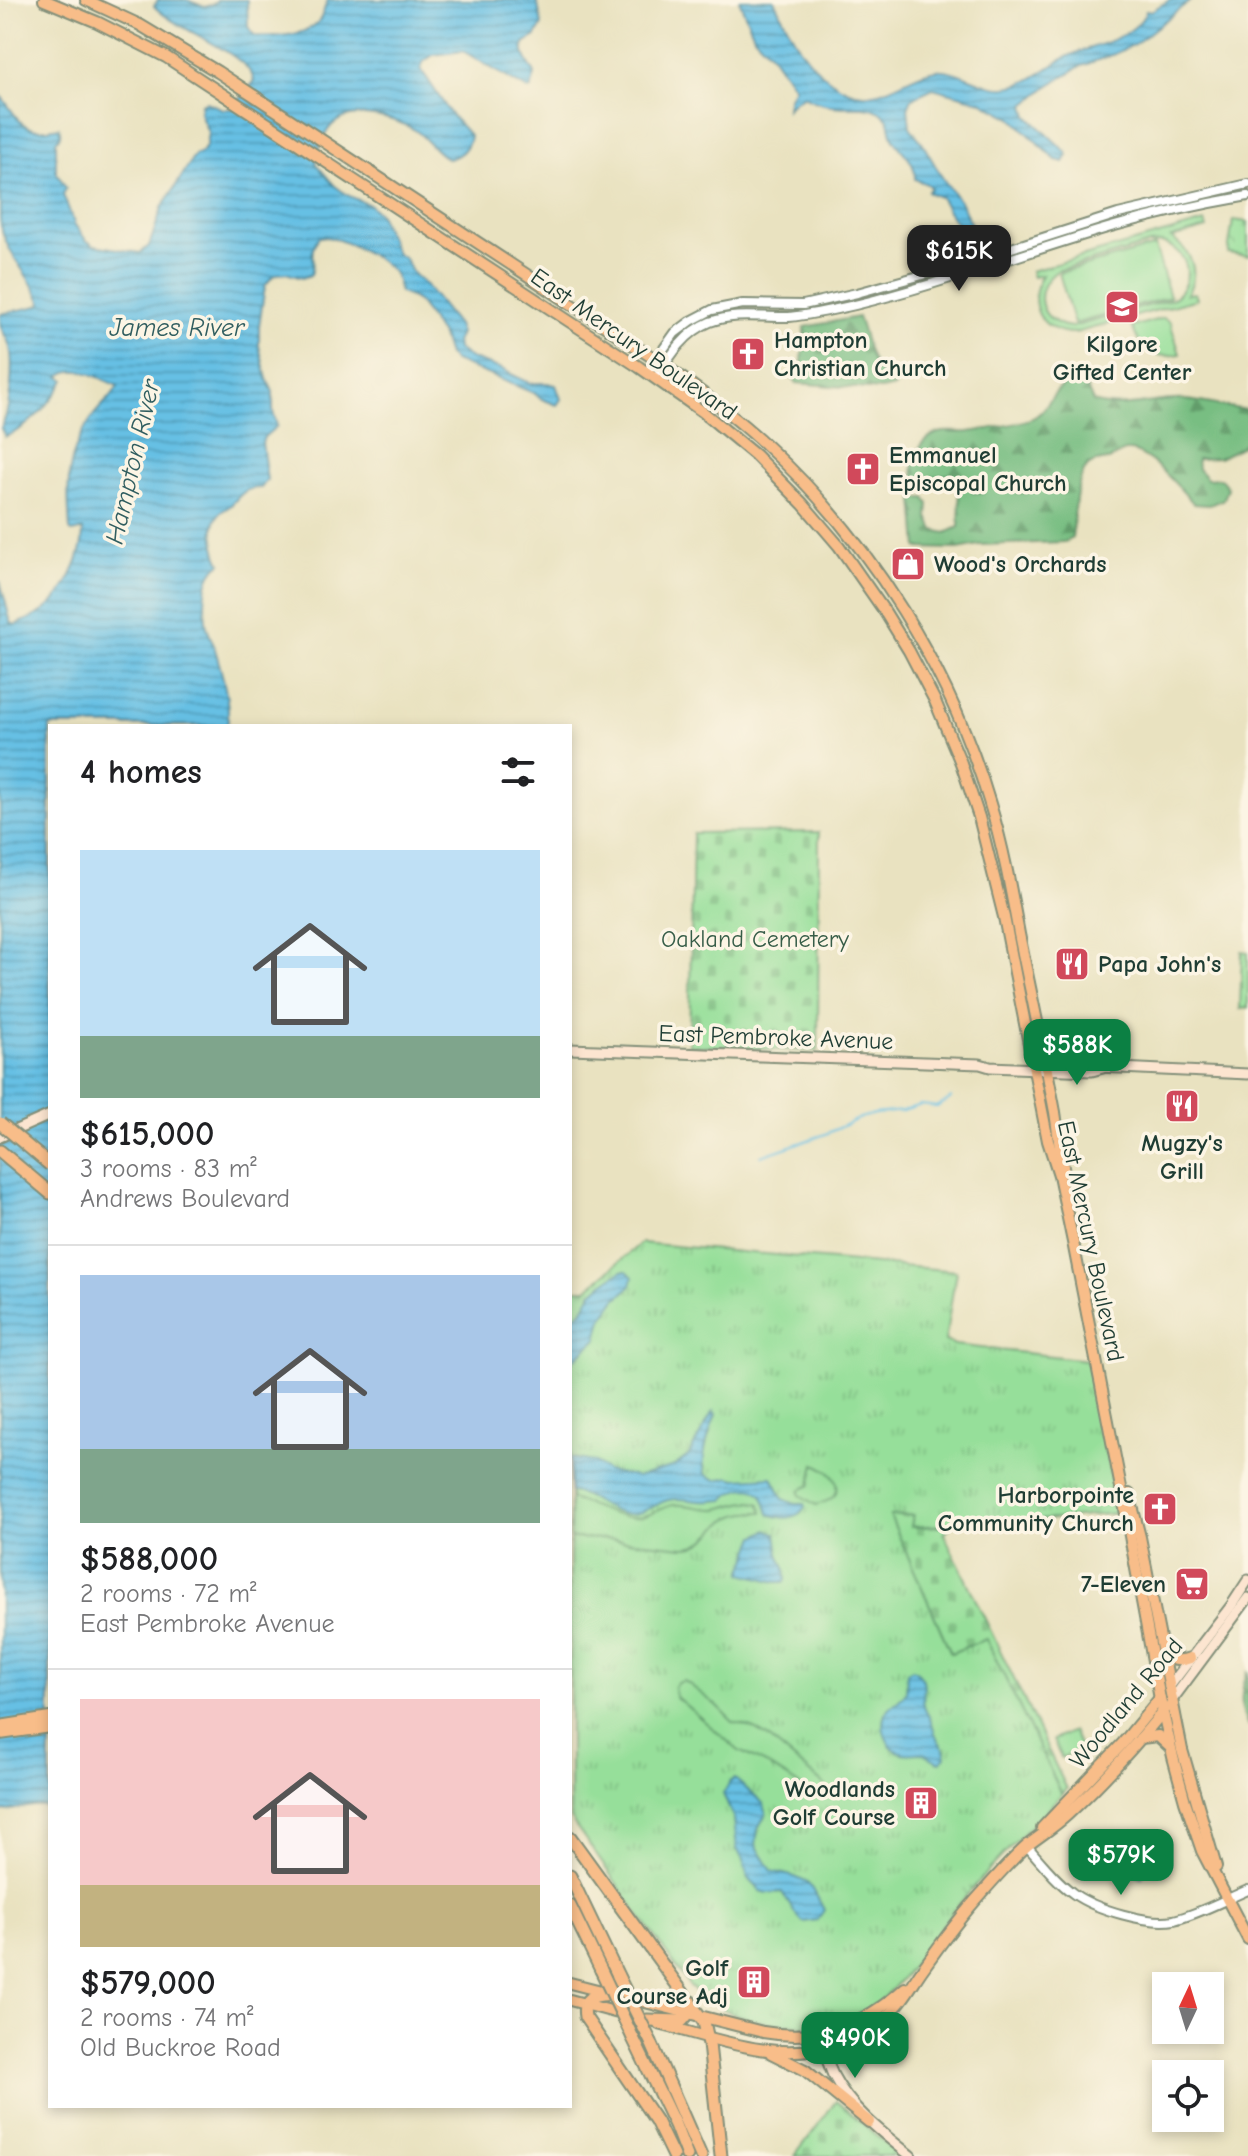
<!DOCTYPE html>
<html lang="en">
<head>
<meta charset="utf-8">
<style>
  :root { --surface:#fff; --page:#f6f6f6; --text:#202124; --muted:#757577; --line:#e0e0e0; --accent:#0b8043 }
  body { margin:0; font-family:"Comic Neue",sans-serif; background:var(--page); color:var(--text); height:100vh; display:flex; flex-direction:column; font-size:30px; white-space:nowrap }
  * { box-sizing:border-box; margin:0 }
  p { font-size:26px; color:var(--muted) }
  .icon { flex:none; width:44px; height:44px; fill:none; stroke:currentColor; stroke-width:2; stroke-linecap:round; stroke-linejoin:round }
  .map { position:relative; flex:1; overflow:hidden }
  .sheet { position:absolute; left:48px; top:724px; width:524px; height:1384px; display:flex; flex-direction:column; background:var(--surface); border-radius:0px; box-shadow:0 4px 12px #0003 }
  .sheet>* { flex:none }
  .needle { width:52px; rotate:4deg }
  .controls { position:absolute; left:1152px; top:1972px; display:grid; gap:16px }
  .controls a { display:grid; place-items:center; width:72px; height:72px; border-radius:0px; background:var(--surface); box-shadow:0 4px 12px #0003; font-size:40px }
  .price { position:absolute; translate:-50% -68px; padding:0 18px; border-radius:16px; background:var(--accent); color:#fff; font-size:26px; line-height:52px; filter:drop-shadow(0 2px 4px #0008) }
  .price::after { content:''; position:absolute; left:50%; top:48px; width:24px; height:18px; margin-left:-12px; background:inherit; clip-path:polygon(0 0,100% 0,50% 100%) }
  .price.on { background:#222; color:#fff }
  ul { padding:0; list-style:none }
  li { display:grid; align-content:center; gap:16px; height:424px; padding:0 32px }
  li+li { border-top:2px solid var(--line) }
  li span { display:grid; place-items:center; height:248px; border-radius:0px; color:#555 }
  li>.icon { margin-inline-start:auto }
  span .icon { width:144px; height:144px; fill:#fffc; stroke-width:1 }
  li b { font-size:34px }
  h2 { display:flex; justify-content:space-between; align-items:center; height:96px; padding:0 32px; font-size:34px }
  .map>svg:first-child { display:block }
  .grass { fill:url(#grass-tufts); stroke:#5a8e67; stroke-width:2 }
  .forest { fill:url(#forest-firs); stroke:#4c7e5b; stroke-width:2 }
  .cemetery { fill:url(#cemetery-stones); stroke:#5a8e67; stroke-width:2 }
  .park { fill:url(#park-crowns); stroke:#5a8e67; stroke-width:2 }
  .garden { fill:#96df9a; stroke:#5a8e67; stroke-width:2; fill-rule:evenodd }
  .water { fill:url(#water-rules); stroke:#427e8c; stroke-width:2 }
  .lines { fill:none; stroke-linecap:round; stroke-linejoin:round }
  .stream { stroke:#66c0e4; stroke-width:2 }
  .tertiary-casing { stroke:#84907a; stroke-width:12 }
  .secondary-casing { stroke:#84907a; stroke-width:13 }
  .primary-casing { stroke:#84907a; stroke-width:14 }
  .motorway-casing { stroke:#84907a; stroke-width:15 }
  .tertiary { stroke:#fff; stroke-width:8 }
  .secondary { stroke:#fce5d0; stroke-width:9 }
  .primary { stroke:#f8bd89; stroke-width:10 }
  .motorway { stroke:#f8bd89; stroke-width:11 }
  .motorway-bridge-casing { stroke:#84907a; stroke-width:15; stroke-linecap:butt }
  .motorway-bridge { stroke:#f8bd89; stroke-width:11 }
  .labels { text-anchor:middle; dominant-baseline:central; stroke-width:7; stroke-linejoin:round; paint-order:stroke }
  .poi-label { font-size:24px; font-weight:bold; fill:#1f3d34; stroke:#fcf5e5; text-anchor:start }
  .street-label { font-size:24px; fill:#1f3d34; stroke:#fcf5e5 }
  .park-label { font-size:24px; fill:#375d48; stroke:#fcf5e5 }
  .water-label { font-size:26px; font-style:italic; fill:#315e60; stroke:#fcf5e5 }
</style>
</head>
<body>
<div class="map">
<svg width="1248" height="2156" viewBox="0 0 1248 2156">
  <defs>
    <pattern id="grass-tufts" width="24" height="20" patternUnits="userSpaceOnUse" patternTransform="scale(2)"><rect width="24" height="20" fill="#96df9a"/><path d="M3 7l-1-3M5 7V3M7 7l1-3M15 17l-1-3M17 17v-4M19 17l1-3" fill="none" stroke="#81c085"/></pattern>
    <pattern id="forest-firs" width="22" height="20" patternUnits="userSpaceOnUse" patternTransform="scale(2)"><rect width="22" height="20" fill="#78be82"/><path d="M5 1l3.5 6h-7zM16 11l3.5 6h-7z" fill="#629c6b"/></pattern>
    <pattern id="cemetery-stones" width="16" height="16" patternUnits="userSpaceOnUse" patternTransform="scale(2)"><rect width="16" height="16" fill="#96df9a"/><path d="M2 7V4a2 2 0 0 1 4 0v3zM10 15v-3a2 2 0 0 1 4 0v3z" fill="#81c085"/></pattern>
    <pattern id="park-crowns" width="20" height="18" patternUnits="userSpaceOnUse" patternTransform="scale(2)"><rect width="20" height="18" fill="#96df9a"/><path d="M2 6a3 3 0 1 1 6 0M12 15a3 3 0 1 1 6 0" fill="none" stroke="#81c085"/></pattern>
    <pattern id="water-rules" width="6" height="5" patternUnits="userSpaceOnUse" patternTransform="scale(2)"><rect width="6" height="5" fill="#66c0e4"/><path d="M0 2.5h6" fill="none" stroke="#539dba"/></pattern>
  </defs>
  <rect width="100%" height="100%" fill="#fcf5e5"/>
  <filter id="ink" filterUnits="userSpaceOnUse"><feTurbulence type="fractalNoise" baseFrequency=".0125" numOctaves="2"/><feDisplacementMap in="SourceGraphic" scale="16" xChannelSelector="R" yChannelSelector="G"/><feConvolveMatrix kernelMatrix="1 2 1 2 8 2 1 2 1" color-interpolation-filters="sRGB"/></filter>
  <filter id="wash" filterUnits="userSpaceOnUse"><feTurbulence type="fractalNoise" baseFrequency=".006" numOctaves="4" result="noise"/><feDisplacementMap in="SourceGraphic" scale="32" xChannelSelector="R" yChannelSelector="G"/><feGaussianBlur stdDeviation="1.8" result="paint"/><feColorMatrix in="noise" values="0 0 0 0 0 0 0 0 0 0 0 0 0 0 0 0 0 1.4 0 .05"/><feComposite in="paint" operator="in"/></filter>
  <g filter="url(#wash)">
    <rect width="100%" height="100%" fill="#e9e2c0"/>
    <path class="grass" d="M641 1243 956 1271 945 1341 955 1345 1087 1360 1118 1513 1058 1519 910 1527 912 1516H891L951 1653 986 1638 1062 1794C1033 1825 1002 1854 974 1887 962 1901 950 1915 939 1930 910 1967 891 2004 843 2021 834 2024 823 2028 813 2028 805 2028 798 2024 789 2024 753 2025 715 2010 689 1985L570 1818V1289H587Z"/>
    <g class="forest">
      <path d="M858 317C869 347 867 366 895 387L881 390 797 383 793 379 802 362 805 327Z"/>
      <path d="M1078 382 1086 386 1093 402C1124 412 1154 398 1186 400 1206 402 1228 408 1248 410V443L1219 458 1197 459 1198 469 1207 479 1220 478 1228 488 1224 499 1209 505 1194 504C1181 490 1148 449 1127 451 1121 451 1117 456 1111 459 1104 462 1094 460 1088 466 1075 478 1074 520 1072 538L1064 542 979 545 958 549 918 548 914 498H925L929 504 928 517 934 530 946 533 959 527C960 509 962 489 951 475 939 473 932 481 915 478 909 462 921 438 938 433 948 430 960 433 969 432 984 430 1025 423 1036 416 1054 404 1050 385 1078 382Z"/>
      <path d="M1248 1671V1727C1239 1709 1240 1690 1248 1671Z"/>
    </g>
    <g class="cemetery">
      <polygon points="819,832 818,1051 689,1046 693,833"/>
      <polygon points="1242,951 1248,952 1248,1008 1240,1009"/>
      <polygon points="913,1515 911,1527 948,1526 949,1529 944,1534 1067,1789 1062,1794 986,1639 951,1653 890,1516"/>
      <polygon points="836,2101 901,2156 795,2156"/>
    </g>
    <polygon class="park" points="1233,220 1248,222 1248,256 1228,253"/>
    <g class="garden">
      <path d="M1205 222 1207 228 1171 238C1192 251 1200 272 1187 294L1195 293 1197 299 1075 333C1041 334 1025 304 1042 275L1033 277 1031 271ZM1161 243C1190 250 1196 283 1172 299L1072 327C1039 324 1030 290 1057 271L1150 244Z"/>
      <polygon points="1155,246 1170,297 1074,324 1059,273"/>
      <path d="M1163 318 1170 322 1180 354C1155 360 1141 350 1132 327Z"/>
      <path d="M815 1464C840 1475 849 1496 816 1505L800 1495V1490L810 1485Z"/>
      <path d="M570 1499C592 1504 614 1519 637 1517 651 1517 660 1507 673 1505 688 1503 702 1510 717 1509 732 1507 745 1498 760 1504L763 1512C750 1512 736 1513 725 1521 711 1533 703 1548 683 1547L609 1539 570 1538Z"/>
      <polygon points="683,1681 689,1684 716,1705 733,1722 754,1729 766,1736 826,1786 825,1793 817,1797 768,1765 739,1751 676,1697 674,1688 677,1683"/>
      <polygon points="1073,1731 1081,1749 1061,1758 1053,1740"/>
    </g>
    <g class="water">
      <path d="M158 0H187L205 7 213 4 218 0H247L248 27 255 36C274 37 303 37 317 23 323 18 324 7 328 0H537L542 25 536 36 524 43C521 55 530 64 535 74L531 89 528 90 463 51 433 55 423 62 421 69 451 115 470 136C468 148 460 156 448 159 435 153 427 138 415 130 403 123 388 118 374 116 336 110 322 128 316 164L334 185 347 195 370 205 379 214 396 253 405 259 413 274 426 286 457 325 460 333 456 342 457 349 472 359 501 369 529 383H547L556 385 561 399 557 405 542 399 534 393 454 361 448 355 442 336 419 303 413 298 400 293C398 287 398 279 394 274 384 259 337 235 319 237 307 253 316 260 311 275L302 278 286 273 277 274 272 277 265 286 259 326V346L267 379 273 392V411L277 426 264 437 262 443 267 480 261 488C244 487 241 495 230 506 226 509 222 510 219 514 209 525 215 552 221 563 204 574 204 603 206 622 207 630 211 638 214 646 220 665 232 708 227 726H50V1808C35 1802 16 1810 0 1812V581L11 623 16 625C26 620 37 616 45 610 65 595 84 555 83 530L72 532 70 530C67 484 65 454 94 415 101 405 113 397 118 386 100 379 77 362 60 376L65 380C51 402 30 427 5 437L1 428C10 412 15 362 9 344 4 329 0 335 0 314L38 306 42 303C28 271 4 254 0 219V95C21 120 20 136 59 127 61 133 61 136 56 141V172L66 188 63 195 75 225 86 240 94 245 140 253 149 246 162 208 195 155 203 151 206 146 208 132 200 113 201 104 206 102 223 109H232L254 82C252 54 175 30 154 6Z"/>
      <path d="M739 0H774C792 37 810 74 849 91 880 104 908 73 936 70 960 68 982 89 1006 87 1032 85 1048 65 1071 55 1093 46 1139 37 1146 10L1151 11 1170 0H1191L1135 44 1114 54 1079 67 1048 86 1025 105 1028 116 1066 152 1068 155 1064 162 1056 160 1012 118 981 101 933 88 912 98 908 108 910 127 921 141 943 179 961 203 974 231 977 243 971 252 966 253C956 247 964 237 962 227L954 221 940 197 927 192 931 188 927 184 915 179C915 160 905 156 895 141 890 134 892 125 887 118 873 101 851 109 833 106 822 104 812 101 803 96L793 102 787 109 788 100 794 87 772 55 754 36Z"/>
      <polygon points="622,1271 627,1271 633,1277 631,1286 616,1299 602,1319 597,1339 570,1363 570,1319 582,1311 592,1293 603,1283"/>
      <path d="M713 1411 716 1414C710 1432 700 1456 705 1474L716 1480 730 1477 736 1479 772 1477 783 1499 795 1504H804L805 1507C796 1521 783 1519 769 1514 767 1508 765 1498 761 1494 750 1482 733 1491 724 1500 716 1500 707 1502 699 1501 688 1500 679 1497 668 1500 654 1504 643 1515 628 1514 609 1514 589 1493 570 1492V1458L594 1462 607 1471 637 1477 675 1466 689 1455Z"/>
      <polygon points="768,1530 776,1533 779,1554 785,1568 786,1580 784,1582 777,1582 742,1573 756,1536"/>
      <path d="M913 1669C932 1680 919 1695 925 1709 927 1714 930 1717 931 1721 934 1727 934 1734 938 1740 942 1747 945 1748 946 1757L941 1762C935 1761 931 1757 925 1754 917 1751 908 1756 900 1752 886 1747 880 1727 885 1714 890 1704 903 1701 906 1691 907 1685 906 1678 907 1672Z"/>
      <polygon points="735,1779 764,1804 766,1814 758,1828 756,1845 772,1871 795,1877 806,1882 813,1889 824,1910 817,1920 803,1922 794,1912 782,1892 768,1893 761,1891 748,1878 743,1860 737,1849 734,1819 723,1794 730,1782"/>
      <path d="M1130 1839 1134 1842 1145 1870 1142 1877 1109 1868 1105 1863C1107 1854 1121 1842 1130 1839Z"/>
    </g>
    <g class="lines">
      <polyline class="stream" points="761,1156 823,1135 860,1118 874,1114 903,1111 921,1105 937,1107 951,1098"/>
    </g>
  </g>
  <g filter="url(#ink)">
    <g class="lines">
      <g class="tertiary-casing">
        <g id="tertiary">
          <polyline points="647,372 675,333 691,321 712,310 743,304 803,305 857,293 955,266 1118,214 1248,184"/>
          <path d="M656 378C670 356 685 332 710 322 736 312 762 318 789 317 811 315 833 310 855 305 942 284 1025 252 1111 227 1156 214 1202 204 1248 196"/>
          <path d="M1027 1846C1042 1863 1056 1881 1074 1894 1095 1909 1149 1925 1174 1920 1199 1914 1224 1900 1248 1890"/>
        </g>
      </g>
      <g class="secondary-casing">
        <g id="secondary">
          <polyline points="570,1049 980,1064 990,1067 1092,1071 1103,1068"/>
          <polyline points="1098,1067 1248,1074"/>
          <polyline points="0,1137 50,1115"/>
          <polyline points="1169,1687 1231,1606 1248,1580"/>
          <polyline points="1172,1700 1248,1598"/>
          <path d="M818 2033C823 2047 827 2062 833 2075 850 2108 882 2133 911 2156"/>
        </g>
      </g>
      <g class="primary-casing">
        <g id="primary">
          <polyline points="44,0 97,22 166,57 639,367 703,412 755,455 803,504 839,546 885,612 909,651 935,701 961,763 979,817 1004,917 1048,1141 1059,1175 1073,1242 1123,1498 1160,1699 1173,1757 1185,1801 1202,1851 1248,1939"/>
          <path d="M86 0 140 25 218 72 664 365C700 391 736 417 768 447 872 543 950 669 990 804 1003 846 1011 890 1019 934 1031 993 1044 1053 1055 1112 1058 1132 1060 1152 1064 1172"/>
          <polyline points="1129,1494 1140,1537 1182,1750 1216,1867"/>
          <path d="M1162 1652C1171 1661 1179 1662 1190 1658"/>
          <polyline points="0,1726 50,1718"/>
          <polyline points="0,1734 50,1727"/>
          <polyline points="1141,1738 1158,1736 1170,1747"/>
          <polyline points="1042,1828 1123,1743 1160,1698"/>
          <path d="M570 1983 763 2032C820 2042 863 2026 905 1988"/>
          <polyline points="570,2000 644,2020"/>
          <path d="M659 2024C714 2038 775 2063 832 2045 853 2039 873 2028 890 2013 903 2002 912 1984 922 1970 941 1943 960 1917 982 1893 996 1877 1012 1859 1028 1845 1041 1835 1055 1826 1067 1815 1103 1782 1135 1746 1166 1708"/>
          <polyline points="771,2053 805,2070 869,2122"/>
        </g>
      </g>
      <g class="motorway-casing">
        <g id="motorway">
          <polyline points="0,1151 50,1193"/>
          <polyline points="570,1837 704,2022 709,2044 721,2156"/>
          <polyline points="570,1876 618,1976"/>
          <polyline points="570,1906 601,1970"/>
          <path d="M614 1994C596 1996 581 1994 585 2017L656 2121 673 2156"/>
          <polyline points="647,2020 682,2021 689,2013 690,2001"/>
          <polyline points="633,2038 675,2125 687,2156"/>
          <polyline points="651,2042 701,2156"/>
        </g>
      </g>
      <use href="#tertiary" class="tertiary"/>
      <use href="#secondary" class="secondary"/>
      <use href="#primary" class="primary"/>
      <use href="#motorway" class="motorway"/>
      <g class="motorway-bridge-casing">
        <g id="motorway-bridge">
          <polyline points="0,1123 50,1165"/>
          <polyline points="601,1970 633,2038"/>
          <polyline points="618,1976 651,2042"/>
        </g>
      </g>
      <use href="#motorway-bridge" class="motorway-bridge"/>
    </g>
  </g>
  <defs>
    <g id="school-square" transform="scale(1.8)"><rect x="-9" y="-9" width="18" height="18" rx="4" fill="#d1495b" stroke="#fcf5e5"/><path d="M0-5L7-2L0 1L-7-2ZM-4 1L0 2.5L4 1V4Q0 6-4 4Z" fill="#fff"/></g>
    <g id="church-square" transform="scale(1.8)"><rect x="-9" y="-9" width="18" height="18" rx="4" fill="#d1495b" stroke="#fcf5e5"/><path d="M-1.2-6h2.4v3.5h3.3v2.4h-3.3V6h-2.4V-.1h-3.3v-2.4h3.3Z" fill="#fff"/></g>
    <g id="shop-square" transform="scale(1.8)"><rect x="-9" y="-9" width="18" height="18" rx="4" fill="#d1495b" stroke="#fcf5e5"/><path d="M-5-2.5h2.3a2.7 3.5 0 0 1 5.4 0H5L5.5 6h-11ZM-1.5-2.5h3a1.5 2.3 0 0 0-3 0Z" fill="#fff"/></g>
    <g id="restaurant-square" transform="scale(1.8)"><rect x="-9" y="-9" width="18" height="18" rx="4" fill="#d1495b" stroke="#fcf5e5"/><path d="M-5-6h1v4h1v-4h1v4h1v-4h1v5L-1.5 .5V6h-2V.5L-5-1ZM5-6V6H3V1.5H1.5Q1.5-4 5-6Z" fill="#fff"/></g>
    <g id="supermarket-square" transform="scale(1.8)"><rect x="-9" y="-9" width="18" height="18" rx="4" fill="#d1495b" stroke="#fcf5e5"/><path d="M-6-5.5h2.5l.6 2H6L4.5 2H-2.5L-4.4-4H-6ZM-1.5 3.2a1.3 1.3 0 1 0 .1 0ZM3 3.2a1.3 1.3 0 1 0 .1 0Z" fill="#fff"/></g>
    <g id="building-square" transform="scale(1.8)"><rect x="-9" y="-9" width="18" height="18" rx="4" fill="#d1495b" stroke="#fcf5e5"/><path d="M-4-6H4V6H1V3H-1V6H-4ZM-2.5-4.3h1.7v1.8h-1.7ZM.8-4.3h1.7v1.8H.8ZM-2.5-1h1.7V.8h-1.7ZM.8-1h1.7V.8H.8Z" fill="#fff"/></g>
  </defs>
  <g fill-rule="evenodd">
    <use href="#school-square" x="1122" y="307"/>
    <use href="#church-square" x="748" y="354"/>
    <use href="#church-square" x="863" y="469"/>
    <use href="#shop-square" x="908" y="564"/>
    <use href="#restaurant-square" x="1072" y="964"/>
    <use href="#restaurant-square" x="1182" y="1106"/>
    <use href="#church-square" x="1160" y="1509"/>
    <use href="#supermarket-square" x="1192" y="1584"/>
    <use href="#building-square" x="921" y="1803"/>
    <use href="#building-square" x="754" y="1982"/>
  </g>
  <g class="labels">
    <g class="poi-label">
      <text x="774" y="340">Hampton<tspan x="774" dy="28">Christian Church</tspan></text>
      <text x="1122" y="344" text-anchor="middle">Kilgore<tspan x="1122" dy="28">Gifted Center</tspan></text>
      <text x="889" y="455">Emmanuel<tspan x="889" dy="28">Episcopal Church</tspan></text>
      <text x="934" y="564">Wood's Orchards</text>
      <text x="1098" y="964">Papa John's</text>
      <text x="1182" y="1143" text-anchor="middle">Mugzy's<tspan x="1182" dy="28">Grill</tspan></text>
      <text x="1134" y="1495" text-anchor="end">Harborpointe<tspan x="1134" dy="28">Community Church</tspan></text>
      <text x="1166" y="1584" text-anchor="end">7-Eleven</text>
      <text x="895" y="1789" text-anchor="end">Woodlands<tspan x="895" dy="28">Golf Course</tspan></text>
      <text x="728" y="1968" text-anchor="end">Golf<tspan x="728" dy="28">Course Adj</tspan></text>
    </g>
    <g class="street-label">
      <text transform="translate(634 344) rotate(35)">East Mercury Boulevard</text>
      <text transform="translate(776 1037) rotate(2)">East Pembroke Avenue</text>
      <text transform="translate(1091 1241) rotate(78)">East Mercury Boulevard</text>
      <text transform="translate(1126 1703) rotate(-50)">Woodland Road</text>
    </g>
    <g class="park-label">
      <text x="755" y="939">Oakland Cemetery</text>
    </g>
    <g class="water-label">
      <text x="177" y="328">James River</text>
      <text transform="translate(133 462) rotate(-77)">Hampton River</text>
    </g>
  </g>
</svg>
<div class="controls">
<a><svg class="needle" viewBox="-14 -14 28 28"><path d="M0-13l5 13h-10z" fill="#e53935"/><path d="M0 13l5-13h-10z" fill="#757577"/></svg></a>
<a><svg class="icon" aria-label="locate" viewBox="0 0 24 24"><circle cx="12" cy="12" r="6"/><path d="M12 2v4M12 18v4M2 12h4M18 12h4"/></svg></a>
</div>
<b class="price on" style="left:959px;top:293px">$615K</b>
<b class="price" style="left:1077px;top:1087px">$588K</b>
<b class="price" style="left:1121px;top:1897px">$579K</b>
<b class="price" style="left:855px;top:2080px">$490K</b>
<section class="sheet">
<h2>4 homes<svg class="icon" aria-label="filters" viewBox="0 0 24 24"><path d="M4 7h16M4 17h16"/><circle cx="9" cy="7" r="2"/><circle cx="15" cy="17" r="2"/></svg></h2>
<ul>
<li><span style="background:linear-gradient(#bfe0f5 75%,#7fa58c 0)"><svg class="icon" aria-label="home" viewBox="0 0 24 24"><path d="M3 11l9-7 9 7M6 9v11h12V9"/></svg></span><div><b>$615,000</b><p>3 rooms · 83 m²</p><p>Andrews Boulevard</p></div></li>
<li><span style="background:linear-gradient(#a9c7e8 70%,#7fa58c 0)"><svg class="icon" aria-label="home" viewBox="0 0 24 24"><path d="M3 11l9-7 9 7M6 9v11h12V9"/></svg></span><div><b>$588,000</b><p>2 rooms · 72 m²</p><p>East Pembroke Avenue</p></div></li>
<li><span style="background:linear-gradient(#f6c9c9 75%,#c2b280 0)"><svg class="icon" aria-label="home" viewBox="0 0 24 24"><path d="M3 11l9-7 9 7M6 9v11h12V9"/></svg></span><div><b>$579,000</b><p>2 rooms · 74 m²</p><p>Old Buckroe Road</p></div></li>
</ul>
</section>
</div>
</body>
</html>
